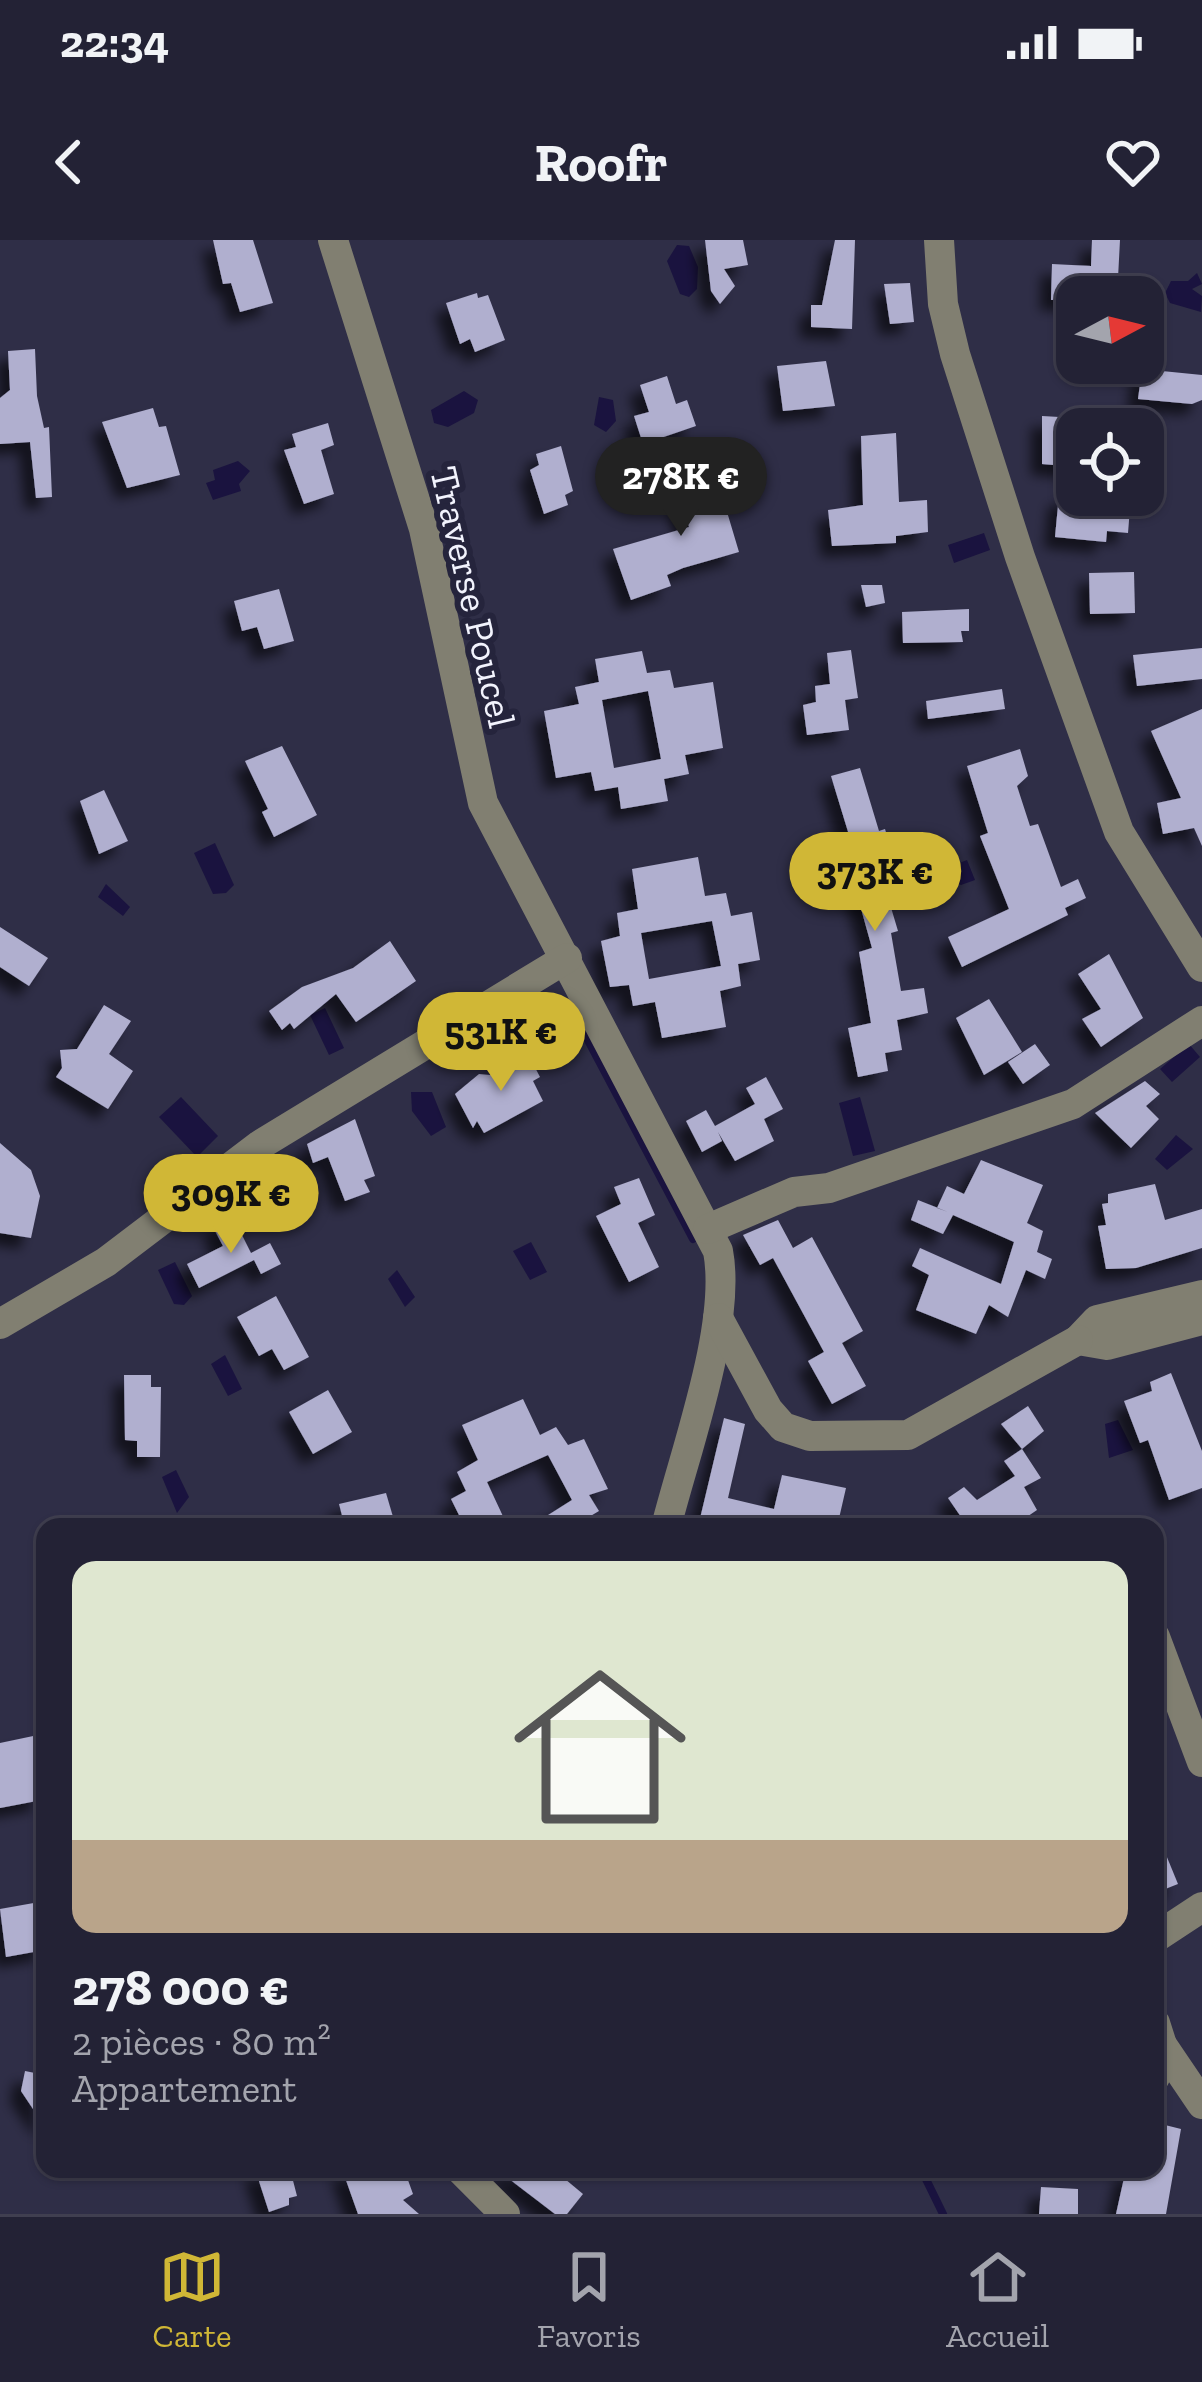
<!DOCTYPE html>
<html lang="fr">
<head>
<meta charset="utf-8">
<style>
  :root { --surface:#232235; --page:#2b2a3d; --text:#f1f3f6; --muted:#a3a4ad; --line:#403f50; --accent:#d0b736 }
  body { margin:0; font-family:"Zilla Slab",serif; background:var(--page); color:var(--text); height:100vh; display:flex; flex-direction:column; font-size:45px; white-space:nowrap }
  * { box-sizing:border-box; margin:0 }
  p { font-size:39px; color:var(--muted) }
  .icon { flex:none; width:66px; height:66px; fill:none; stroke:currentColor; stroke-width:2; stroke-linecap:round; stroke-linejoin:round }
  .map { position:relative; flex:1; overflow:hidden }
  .panel { position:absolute; left:36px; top:1278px; width:1128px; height:660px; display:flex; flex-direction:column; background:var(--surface); border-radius:24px; box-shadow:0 3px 9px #0004,0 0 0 3px var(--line) }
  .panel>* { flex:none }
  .needle { width:78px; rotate:83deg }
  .buttons { position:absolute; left:1056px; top:36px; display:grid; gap:24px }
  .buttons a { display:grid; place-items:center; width:108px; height:108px; border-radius:24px; background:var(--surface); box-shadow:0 3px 9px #0004,0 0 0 3px var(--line); font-size:60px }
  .price { position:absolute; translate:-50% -102px; padding:0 27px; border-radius:42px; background:var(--accent); color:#111; font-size:39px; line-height:78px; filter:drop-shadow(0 3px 6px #0008) }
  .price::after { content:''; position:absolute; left:50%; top:72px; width:36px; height:27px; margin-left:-18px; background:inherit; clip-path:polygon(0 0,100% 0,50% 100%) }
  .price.on { background:#222; color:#fff }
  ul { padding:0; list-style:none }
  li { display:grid; align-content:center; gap:24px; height:636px; padding:0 36px }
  li span { display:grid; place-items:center; height:372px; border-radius:24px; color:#555 }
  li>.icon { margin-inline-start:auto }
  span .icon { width:216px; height:216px; fill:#fffc; stroke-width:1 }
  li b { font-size:51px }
  .status { display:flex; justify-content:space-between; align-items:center; height:84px; padding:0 60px; background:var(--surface); direction:ltr }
  .status svg { height:33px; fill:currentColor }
  header { display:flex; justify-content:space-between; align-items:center; height:156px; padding:0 36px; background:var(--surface); font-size:54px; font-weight:700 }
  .dock { display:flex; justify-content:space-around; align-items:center; height:168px; border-top:3px solid var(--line); background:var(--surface); font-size:33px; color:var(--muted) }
  .dock a { display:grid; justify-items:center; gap:6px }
  .dock .on { color:var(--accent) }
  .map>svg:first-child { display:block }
  .water { fill:#1a133f }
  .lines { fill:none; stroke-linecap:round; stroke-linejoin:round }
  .stream { stroke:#1a133f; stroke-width:8 }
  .building { fill:#b0afcf; fill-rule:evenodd; filter:url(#shadow) }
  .minor { stroke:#817f71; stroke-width:30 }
  .labels { text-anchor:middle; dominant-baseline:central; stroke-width:12; stroke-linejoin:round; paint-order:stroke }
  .street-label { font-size:39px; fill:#f2f3fd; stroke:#25243c }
</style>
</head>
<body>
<div class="status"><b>22:34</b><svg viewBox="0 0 49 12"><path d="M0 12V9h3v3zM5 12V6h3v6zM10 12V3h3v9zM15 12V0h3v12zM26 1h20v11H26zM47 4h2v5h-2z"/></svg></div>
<header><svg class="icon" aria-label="back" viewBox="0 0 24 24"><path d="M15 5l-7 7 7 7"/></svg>Roofr<svg class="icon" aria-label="heart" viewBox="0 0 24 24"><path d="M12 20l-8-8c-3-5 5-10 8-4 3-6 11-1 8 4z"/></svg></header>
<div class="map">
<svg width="1202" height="1974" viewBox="0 0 1202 1974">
  <defs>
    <filter id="shadow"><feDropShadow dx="-11" dy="11" stdDeviation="6" flood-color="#0009"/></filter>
  </defs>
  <rect width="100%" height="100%" fill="#2f2e47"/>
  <g class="water">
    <polygon points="677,5 689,6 698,27 697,49 689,57 680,54 667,21"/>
    <polygon points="1197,33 1202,44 1192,49 1202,56 1201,72 1170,63 1165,53 1171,41 1188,41"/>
    <polygon points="464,151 478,160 474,173 448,187 434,183 431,170"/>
    <polygon points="599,157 613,160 616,181 606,192 594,185"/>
    <polygon points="238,221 250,231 239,244 241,251 213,260 206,243 215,240 213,230"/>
    <polygon points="984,293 990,310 954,323 948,305"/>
    <polygon points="215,603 234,645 226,653 213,654 194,613"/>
    <polygon points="951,620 954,625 967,620 975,640 961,645 945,638 937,641 932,628"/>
    <polygon points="106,644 130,667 123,676 98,657"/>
    <polygon points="325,768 344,808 329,815 310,775"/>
    <polygon points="1189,804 1200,817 1172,842 1160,829"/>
    <polygon points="411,852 432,852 446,887 431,896 412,871"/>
    <polygon points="181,857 218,896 197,917 159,877"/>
    <polygon points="860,857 875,911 853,916 839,863"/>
    <polygon points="1176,895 1193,909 1167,930 1155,919"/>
    <polygon points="531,1002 547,1032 530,1040 513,1011"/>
    <polygon points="175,1022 192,1056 184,1065 174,1064 158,1030"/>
    <polygon points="397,1030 415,1057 405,1067 388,1039"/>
    <polygon points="225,1115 242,1149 228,1156 211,1124"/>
    <polygon points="1118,1180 1133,1210 1109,1218 1105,1184"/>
    <polygon points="176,1230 189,1257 177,1273 162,1237"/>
  </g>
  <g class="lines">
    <g class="stream">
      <polyline points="572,770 693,999"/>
      <polyline points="921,1929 943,1974"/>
    </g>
  </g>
  <g class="building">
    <polygon points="213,0 253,0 273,63 240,72 231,43 223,44"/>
    <polygon points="705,0 743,0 748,25 724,29 735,46 720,64 711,51"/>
    <polygon points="835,0 855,0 852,89 811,87 811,65 822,65"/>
    <polygon points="1092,0 1120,0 1117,57 1051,60 1052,24 1091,26"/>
    <polygon points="910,43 914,82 890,84 884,44"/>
    <polygon points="477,53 478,58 488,55 505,100 475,112 470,99 460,104 446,63"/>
    <polygon points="35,109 37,156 44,188 49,187 52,257 36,258 30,202 0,204 0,158 10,150 8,111"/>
    <polygon points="826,121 835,166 783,171 777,126"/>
    <polygon points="1142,129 1202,135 1202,160 1192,164 1138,159"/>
    <polygon points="667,136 676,164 687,160 696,186 643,204 634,176 649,172 640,145"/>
    <polygon points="153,168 159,187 166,186 180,235 127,248 102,182"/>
    <polygon points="1042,176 1077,178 1077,227 1042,224"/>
    <polygon points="328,183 334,205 321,210 334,254 304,264 284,210 296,207 292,194"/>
    <polygon points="896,193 899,262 927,260 928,292 896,296 896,303 832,306 828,270 863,265 861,196"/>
    <polygon points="561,206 573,251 565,255 568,265 544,274 530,230 539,225 536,214"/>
    <polygon points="713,225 739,312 683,328 667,335 671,346 631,360 613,309 689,287 680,257 689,255 683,234"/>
    <polygon points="1059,255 1106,255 1106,266 1130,268 1128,293 1107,291 1106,302 1055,297"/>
    <polygon points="1134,332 1135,373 1090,374 1089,333"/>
    <polygon points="861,345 882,345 885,363 866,367"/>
    <polygon points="279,349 294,401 264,409 257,387 242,391 234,361"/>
    <polygon points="969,369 969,391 961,391 963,402 903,403 902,372"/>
    <polygon points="1202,408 1202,439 1137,446 1133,415"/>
    <polygon points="851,410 858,458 845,460 849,490 807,495 803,465 816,462 815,446 830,444 827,413"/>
    <path d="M642 411 647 433 670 430 674 448 713 442 723 508 685 515 689 534 664 539 668 561 621 569 618 547 595 551 591 532 556 538 544 471 579 464 575 447 599 442 595 419ZM648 451 661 519 614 528 602 460Z"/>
    <polygon points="1002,449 1005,469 928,479 926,461"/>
    <polygon points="1202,469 1202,606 1194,588 1163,594 1157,563 1181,558 1151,491"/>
    <polygon points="282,506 317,575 274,597 262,572 268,569 245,521"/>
    <polygon points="1020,509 1028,536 1017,546 1030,586 1038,584 1061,647 1078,639 1086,658 1065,668 1068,675 962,727 948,697 1009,669 980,596 988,593 967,526"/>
    <polygon points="860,528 879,591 885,589 894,619 878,624 898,691 891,693 901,751 924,748 928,773 897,780 902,810 885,813 888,831 858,837 848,788 871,783 859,712 872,708 855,647 864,644 831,536"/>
    <polygon points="104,550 128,601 99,614 80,561"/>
    <path d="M698 617 705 656 726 653 731 676 752 672 760 720 738 724 741 746 720 751 726 787 662 798 655 762 633 766 629 745 610 747 601 701 620 696 617 673 638 669 632 629ZM712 681 721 726 649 739 641 693Z"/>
    <polygon points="0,687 48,718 29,746 0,727"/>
    <polygon points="390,701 416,741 356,782 336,754 294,789 290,783 282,790 269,771 302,747 353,728"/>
    <polygon points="1109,714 1143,778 1101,807 1082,779 1101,769 1078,734"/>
    <polygon points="989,759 1022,812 984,835 956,778"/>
    <polygon points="104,765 131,781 109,814 133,831 108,869 56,837 62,828 60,810 77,809"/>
    <polygon points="1035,804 1050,825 1023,844 1008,822"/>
    <polygon points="528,814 540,837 533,841 543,861 484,893 477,881 473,888 455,854 479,834 490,835"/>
    <polygon points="766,837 783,869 764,879 774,901 735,921 718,892 722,901 702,912 686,881 706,870 715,886 755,864 746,848"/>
    <polygon points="1145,841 1160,854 1146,866 1159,879 1131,908 1095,873"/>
    <polygon points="355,879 375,936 364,940 370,952 345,961 328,917 313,923 307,904"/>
    <polygon points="0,903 31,930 40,956 31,998 0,993"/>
    <polygon points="981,920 1043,945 1027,983 1043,991 1037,1012 1052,1019 1045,1039 1026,1030 1008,1077 989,1065 976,1094 916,1070 929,1035 912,1026 920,1008 1001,1044 1014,1002 953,975 943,994 911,980 918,960 948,972 937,968 947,946 964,954"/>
    <polygon points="639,938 655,975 638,983 659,1027 629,1042 596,976 621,964 614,947"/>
    <polygon points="1155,944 1165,980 1202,969 1202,1008 1136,1028 1106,1029 1098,986 1106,985 1102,964 1108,963 1108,954"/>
    <polygon points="233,977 251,1013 270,1003 281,1024 261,1034 254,1020 199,1048 187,1024 223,1006 213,987"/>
    <polygon points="778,980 793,1008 812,997 863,1091 842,1103 866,1146 832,1164 808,1121 824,1112 773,1018 760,1025 743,995"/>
    <polygon points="276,1056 309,1117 284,1130 272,1109 259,1116 237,1077"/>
    <polygon points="1171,1133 1202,1211 1202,1248 1169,1260 1148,1200 1140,1203 1124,1161 1152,1151 1150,1142"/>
    <polygon points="124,1135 151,1135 151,1147 161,1147 160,1217 137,1217 137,1201 125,1200"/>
    <polygon points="328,1150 352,1192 313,1214 289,1172"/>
    <polygon points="523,1159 540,1195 556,1187 568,1205 584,1199 608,1249 589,1255 599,1271 572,1287 529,1287 572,1260 548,1215 487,1242 508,1287 465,1287 451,1259 466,1251 457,1232 478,1220 462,1185"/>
    <polygon points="1028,1166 1044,1191 1022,1209 1001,1184"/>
    <polygon points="724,1178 745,1184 728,1258 774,1269 782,1235 846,1248 837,1287 751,1287 719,1280 718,1287 698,1287"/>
    <polygon points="1022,1209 1041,1238 1024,1247 1037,1270 1012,1287 968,1287 948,1258 964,1247 977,1260 1015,1236 1004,1221"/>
    <polygon points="386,1253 396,1287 345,1287 339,1264"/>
    <polygon points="38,1495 42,1560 0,1568 0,1503"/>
    <polygon points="1155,1588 1178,1644 1155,1653"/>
    <polygon points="45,1661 45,1710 6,1717 0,1669"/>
    <polygon points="25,1831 45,1835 45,1887 21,1851"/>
    <polygon points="1165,1885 1181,1889 1166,1974 1116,1974 1126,1929 1153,1932"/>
    <polygon points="255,1929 290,1929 297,1956 289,1958 289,1965 269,1972"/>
    <polygon points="342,1929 375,1929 377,1936 404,1929 413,1954 403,1960 419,1974 358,1974"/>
    <polygon points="496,1929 553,1929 583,1954 567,1974 555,1974"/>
    <polygon points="1041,1947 1078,1949 1078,1974 1039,1974"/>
  </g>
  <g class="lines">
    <g class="minor">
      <path d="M333 0 424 289 483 563 718 1011C732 1085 685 1211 666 1287"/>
      <polyline points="939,0 943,64 955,114 1020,317 1119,592 1202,727"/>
      <polyline points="708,989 794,952 829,948 1073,864 1202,781"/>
      <polyline points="1202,1055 1097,1080 1078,1100 1107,1105 1202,1080"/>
      <polyline points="718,1078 768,1170 783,1187 810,1196 908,1195 1078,1100"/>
      <polyline points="0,1084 106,1022 260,905 567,718"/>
      <polyline points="1155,1397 1202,1522"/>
      <polyline points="1155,1698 1202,1667"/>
      <polyline points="1155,1783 1162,1805 1155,1837"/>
      <polyline points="1162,1805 1202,1864"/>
      <polyline points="460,1929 505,1974"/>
    </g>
  </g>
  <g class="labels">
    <g class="street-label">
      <text transform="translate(473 357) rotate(77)">Traverse Poucel</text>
    </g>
  </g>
</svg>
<div class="buttons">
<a><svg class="needle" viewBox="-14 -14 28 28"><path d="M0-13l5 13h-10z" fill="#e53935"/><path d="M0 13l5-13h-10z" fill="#a3a4ad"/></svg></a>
<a><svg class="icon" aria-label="locate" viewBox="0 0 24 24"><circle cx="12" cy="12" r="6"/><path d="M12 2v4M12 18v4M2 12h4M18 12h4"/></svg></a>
</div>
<b class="price on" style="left:681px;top:299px">278K €</b>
<b class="price" style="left:875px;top:694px">373K €</b>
<b class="price" style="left:501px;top:854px">531K €</b>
<b class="price" style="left:231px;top:1016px">309K €</b>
<section class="panel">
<ul>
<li><span style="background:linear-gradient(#dfe7d0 75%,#b9a48a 0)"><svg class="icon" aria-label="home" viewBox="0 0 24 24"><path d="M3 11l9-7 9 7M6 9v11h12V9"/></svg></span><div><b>278 000 €</b><p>2 pièces · 80 m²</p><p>Appartement</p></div></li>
</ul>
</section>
</div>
<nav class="dock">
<a class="on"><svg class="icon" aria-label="map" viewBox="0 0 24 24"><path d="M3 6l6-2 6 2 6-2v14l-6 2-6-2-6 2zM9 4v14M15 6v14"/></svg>Carte</a>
<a><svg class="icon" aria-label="saved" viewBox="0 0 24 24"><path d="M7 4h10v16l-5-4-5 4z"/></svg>Favoris</a>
<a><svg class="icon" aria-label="home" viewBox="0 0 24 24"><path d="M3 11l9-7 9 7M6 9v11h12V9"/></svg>Accueil</a>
</nav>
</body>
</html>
